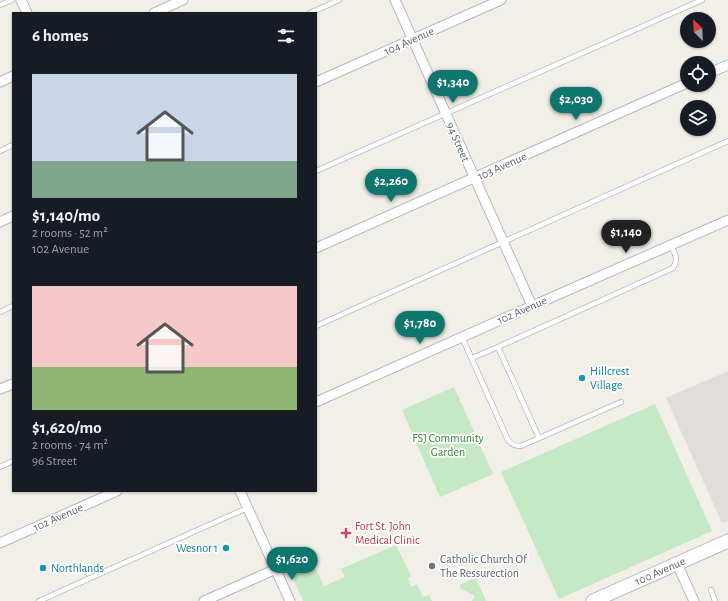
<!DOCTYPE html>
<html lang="en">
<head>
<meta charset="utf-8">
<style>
  :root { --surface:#171b24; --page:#20242c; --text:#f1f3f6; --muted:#9ea1a6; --accent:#0f766e }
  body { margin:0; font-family:"Alegreya Sans",sans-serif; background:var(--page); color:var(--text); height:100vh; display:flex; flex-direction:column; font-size:15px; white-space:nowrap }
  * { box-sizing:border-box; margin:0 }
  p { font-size:13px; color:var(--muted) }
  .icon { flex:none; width:22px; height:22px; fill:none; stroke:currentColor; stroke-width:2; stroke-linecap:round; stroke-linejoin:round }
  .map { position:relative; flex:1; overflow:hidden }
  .side { position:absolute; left:12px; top:12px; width:305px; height:480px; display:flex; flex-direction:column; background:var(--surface); border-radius:0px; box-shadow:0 1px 3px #0004 }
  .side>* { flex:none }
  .needle { width:26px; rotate:336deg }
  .buttons { position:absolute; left:680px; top:12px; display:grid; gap:8px }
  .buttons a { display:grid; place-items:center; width:36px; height:36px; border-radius:50%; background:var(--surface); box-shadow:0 1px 3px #0004; font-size:20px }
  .price { position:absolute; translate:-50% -34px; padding:0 9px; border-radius:14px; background:var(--accent); color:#fff; font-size:13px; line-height:26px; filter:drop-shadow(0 1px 2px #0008) }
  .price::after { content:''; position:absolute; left:50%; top:24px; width:12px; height:9px; margin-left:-6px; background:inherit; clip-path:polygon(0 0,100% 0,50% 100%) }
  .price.selected { background:#222; color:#fff }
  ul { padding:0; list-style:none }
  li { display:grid; align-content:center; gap:8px; height:212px; padding:0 20px }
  li span { display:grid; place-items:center; height:124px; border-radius:0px; color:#555 }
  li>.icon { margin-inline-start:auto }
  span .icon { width:72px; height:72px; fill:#fffc; stroke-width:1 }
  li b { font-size:17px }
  h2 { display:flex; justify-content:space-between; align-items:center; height:48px; padding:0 20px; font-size:17px }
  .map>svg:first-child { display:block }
  .industrial { fill:#e0deda }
  .green { fill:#c5e8c5 }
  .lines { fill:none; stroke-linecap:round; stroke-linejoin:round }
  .lane-casing { stroke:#b5b8bc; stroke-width:6 }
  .street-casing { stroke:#b5b8bc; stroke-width:11 }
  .secondary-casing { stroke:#b6babf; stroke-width:15 }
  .lane { stroke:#fff; stroke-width:4.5 }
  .street { stroke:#fff; stroke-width:9 }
  .secondary { stroke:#fff; stroke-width:13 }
  .culture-dot { fill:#0f9aa8; stroke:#fff; stroke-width:1.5 }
  .health-dot { fill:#e0444e; stroke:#fff; stroke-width:1.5 }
  .worship-dot { fill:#6b7280; stroke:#fff; stroke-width:1.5 }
  .labels { text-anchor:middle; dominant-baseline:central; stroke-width:3.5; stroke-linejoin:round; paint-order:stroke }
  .street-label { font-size:12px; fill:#5f6368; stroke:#fff }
  .culture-label { font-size:12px; fill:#0d838f; stroke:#fff; text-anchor:start }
  .park-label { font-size:12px; fill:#348238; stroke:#fff }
  .health-label { font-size:12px; fill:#be3a42; stroke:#fff; text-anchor:start }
  .worship-label { font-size:12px; fill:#5b616d; stroke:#fff; text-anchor:start }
</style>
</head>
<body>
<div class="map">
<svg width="728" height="601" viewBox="0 0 728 601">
  <rect width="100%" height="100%" fill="#f1efe8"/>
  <polygon class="industrial" points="728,371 728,521 722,523 666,398"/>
  <g class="green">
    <polygon points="454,387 493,474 440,497 402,410"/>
    <polygon points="655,404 712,531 559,599 501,472"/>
    <polygon points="396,545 411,576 408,578 411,587 417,584 423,597 429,595 432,601 303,601 283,555 305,546 324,586 345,577 341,569"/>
    <polygon points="476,578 486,601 472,601 475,596 460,588 461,584"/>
  </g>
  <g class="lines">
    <g class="lane-casing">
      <g id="lane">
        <polyline points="0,5 12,0"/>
        <polyline points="310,13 339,0"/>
        <polyline points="0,151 13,145"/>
        <polyline points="316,171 702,0"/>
        <polyline points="0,312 13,306"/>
        <polyline points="316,326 728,141"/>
        <path d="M462 337 507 438C510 444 514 446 521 446L621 402"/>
        <path d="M498 347 673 268C679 259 675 254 671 245"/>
        <polyline points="472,358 498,347 539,438"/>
        <polyline points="0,467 13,461"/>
        <polyline points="711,590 715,601"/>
        <polyline points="39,601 247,508"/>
      </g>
    </g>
    <g class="street-casing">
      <g id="street">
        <polyline points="21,0 27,13"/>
        <polyline points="395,0 532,306"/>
        <polyline points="154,13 183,0"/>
        <polyline points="709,73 728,65"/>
        <polyline points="0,82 13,76"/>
        <polyline points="316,82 501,0"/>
        <polyline points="0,222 13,216"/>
        <polyline points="316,248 687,83"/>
        <polyline points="0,389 13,384"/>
        <polyline points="316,402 532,306 728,220"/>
        <polyline points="240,491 290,601"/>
        <polyline points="0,543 117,491"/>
        <polyline points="677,564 694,601"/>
        <polyline points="204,601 276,569"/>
      </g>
    </g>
    <g class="secondary-casing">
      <polyline id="secondary" points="593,601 728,541"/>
    </g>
    <use href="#lane" class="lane"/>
    <use href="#street" class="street"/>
    <use href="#secondary" class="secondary"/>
  </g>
  <g class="culture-dot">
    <circle cx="582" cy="378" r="4"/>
    <circle cx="226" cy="548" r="4"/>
    <circle cx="43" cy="568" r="4"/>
  </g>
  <path class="health-dot" d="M344 527h4v4h4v4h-4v4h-4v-4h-4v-4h4z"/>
  <circle class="worship-dot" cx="432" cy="566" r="4"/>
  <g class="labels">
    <g class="street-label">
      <text transform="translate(409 41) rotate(-24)">104 Avenue</text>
      <text transform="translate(458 142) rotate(66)">94 Street</text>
      <text transform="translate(502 166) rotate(-24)">103 Avenue</text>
      <text transform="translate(522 310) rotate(-24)">102 Avenue</text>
      <text transform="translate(58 517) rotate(-24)">102 Avenue</text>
      <text transform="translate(660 571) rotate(-24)">100 Avenue</text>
    </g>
    <g class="culture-label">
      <text x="590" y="371">Hillcrest<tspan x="590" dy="14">Village</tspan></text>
      <text x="218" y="548" text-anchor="end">Wesnor 1</text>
      <text x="51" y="568">Northlands</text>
    </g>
    <g class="park-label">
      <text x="448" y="438">FSJ Community<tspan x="448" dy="14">Garden</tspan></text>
    </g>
    <g class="health-label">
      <text x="355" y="526">Fort St. John<tspan x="355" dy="14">Medical Clinic</tspan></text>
    </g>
    <g class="worship-label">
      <text x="440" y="559">Catholic Church Of<tspan x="440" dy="14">The Ressurection</tspan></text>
    </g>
  </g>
</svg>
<div class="buttons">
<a><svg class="needle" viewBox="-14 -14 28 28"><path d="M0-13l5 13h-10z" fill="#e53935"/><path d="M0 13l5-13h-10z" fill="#9ea1a6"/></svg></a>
<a><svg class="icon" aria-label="locate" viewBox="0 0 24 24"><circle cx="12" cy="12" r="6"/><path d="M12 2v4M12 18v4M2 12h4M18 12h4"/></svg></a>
<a><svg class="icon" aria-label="layers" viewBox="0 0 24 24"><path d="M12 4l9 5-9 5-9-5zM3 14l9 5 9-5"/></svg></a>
</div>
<b class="price" style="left:453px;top:104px">$1,340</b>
<b class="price" style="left:576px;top:121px">$2,030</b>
<b class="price" style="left:391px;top:203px">$2,260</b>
<b class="price selected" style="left:626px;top:254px">$1,140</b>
<b class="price" style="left:420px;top:345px">$1,780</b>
<b class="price" style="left:292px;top:581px">$1,620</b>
<section class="side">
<h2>6 homes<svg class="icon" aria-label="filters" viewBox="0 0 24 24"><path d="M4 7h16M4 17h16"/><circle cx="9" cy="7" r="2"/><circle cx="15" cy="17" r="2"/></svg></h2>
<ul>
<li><span style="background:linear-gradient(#c9d6e8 70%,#7fa58c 0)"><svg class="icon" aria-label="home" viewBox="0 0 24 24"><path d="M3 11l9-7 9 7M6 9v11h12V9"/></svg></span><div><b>$1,140/mo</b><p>2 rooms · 52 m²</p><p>102 Avenue</p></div></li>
<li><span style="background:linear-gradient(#f6c9c9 65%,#8fb573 0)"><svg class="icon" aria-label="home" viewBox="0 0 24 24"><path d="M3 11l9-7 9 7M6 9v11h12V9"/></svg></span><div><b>$1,620/mo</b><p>2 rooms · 74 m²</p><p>96 Street</p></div></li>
</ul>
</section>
</div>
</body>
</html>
